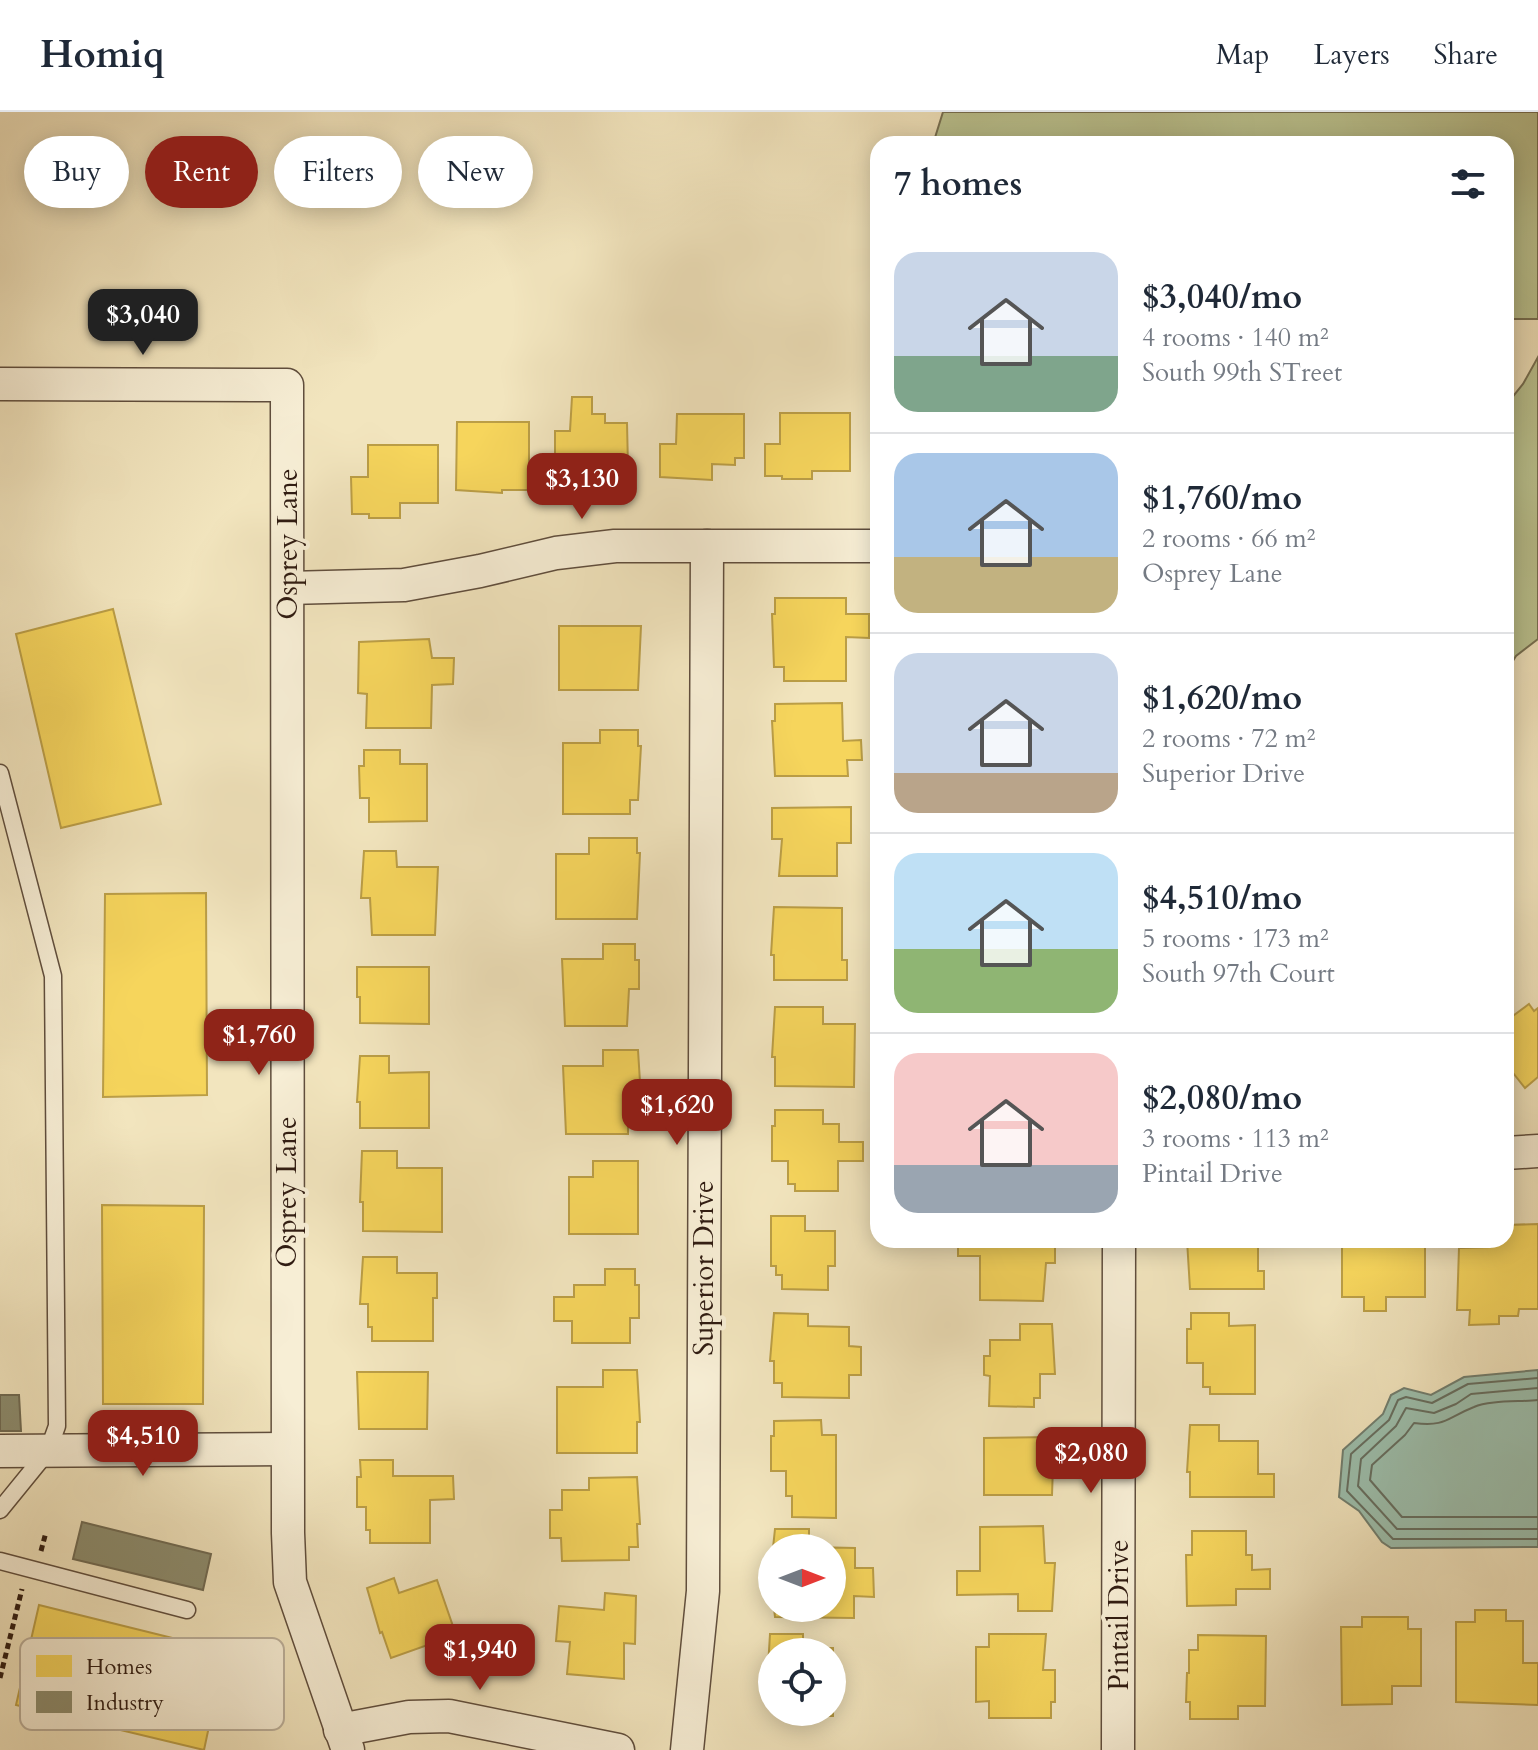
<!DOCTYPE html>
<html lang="en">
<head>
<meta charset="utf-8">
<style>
  :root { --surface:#fff; --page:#f6f6f7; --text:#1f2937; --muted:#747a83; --line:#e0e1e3; --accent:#8f2418 }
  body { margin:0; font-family:Cardo,serif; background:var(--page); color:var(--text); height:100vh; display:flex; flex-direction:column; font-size:30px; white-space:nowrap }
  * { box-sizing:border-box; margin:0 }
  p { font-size:26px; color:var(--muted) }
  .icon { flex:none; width:44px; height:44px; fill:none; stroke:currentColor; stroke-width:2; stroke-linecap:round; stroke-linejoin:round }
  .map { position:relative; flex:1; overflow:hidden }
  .sheet { position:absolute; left:870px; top:24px; width:644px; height:1112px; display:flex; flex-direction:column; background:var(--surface); border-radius:24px; box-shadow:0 4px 20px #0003 }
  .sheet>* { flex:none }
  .hud { position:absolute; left:24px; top:24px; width:726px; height:72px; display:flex; gap:16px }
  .needle { width:52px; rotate:90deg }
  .buttons { position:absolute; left:758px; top:1422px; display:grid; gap:16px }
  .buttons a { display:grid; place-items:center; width:88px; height:88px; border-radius:50%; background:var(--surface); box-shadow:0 4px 20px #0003; font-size:40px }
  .price { position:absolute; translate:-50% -68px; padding:0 18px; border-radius:16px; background:var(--accent); color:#fff; font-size:26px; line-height:52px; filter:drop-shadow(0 2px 4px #0008) }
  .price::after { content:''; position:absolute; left:50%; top:48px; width:24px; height:18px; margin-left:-12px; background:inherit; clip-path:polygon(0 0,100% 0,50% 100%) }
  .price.active { background:#222; color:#fff }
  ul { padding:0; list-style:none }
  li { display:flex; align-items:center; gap:24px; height:200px; padding:0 24px }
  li+li { border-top:2px solid var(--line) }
  li span { display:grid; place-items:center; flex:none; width:224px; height:160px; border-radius:24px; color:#555 }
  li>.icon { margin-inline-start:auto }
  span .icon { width:96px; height:96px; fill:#fffc; stroke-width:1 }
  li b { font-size:34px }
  h2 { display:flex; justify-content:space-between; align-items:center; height:96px; padding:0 24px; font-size:34px }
  .pill { padding:0 28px; border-radius:36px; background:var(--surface); box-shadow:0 4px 20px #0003; font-size:28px; line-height:72px }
  .pill.active { background:var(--accent); color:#fff }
  header { display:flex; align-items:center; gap:48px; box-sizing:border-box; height:112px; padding:0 40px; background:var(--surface); border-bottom:2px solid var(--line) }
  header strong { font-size:38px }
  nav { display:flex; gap:44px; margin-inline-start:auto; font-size:28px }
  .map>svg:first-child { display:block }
  .green { fill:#bbc491; stroke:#767052; stroke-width:2 }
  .water { fill:#9cbfad; stroke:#717e6f; stroke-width:2 }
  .homes { fill:#f6d55c; stroke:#bb9e46; stroke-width:2 }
  .industry { fill:#8c8c6e; stroke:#706a52; stroke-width:2 }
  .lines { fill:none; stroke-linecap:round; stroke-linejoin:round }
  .shore { stroke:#666e60; stroke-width:2 }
  .service-casing { stroke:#604e3d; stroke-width:19 }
  .minor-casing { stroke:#604e3d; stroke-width:35 }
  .path { stroke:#301c12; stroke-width:5; stroke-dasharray:6 4; stroke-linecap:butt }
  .service { stroke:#f7eed5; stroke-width:16 }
  .minor { stroke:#f7eed5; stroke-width:32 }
  .labels { text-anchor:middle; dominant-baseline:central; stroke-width:8; stroke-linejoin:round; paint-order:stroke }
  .street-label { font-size:28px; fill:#301c12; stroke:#f7eed5 }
  .key { fill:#f7eed5; stroke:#bbaf9a; stroke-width:2 }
  .key-label { font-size:22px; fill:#301c12 }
</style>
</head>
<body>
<header>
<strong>Homiq</strong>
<nav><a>Map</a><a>Layers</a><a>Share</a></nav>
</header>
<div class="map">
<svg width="1538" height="1638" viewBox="0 0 1538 1638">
  <rect width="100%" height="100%" fill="#f2e5be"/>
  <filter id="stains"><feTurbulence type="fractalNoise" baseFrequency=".0025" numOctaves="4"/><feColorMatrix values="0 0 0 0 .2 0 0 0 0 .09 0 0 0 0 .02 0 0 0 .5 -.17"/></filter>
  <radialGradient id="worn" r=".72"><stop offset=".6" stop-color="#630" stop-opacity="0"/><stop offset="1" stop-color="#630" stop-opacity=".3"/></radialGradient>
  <g class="green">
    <polygon points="943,0 1538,0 1538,207 1506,207 1506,32 933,32"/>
    <polygon points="1538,245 1538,527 1516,544 1506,560 1506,293 1523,272"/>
  </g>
  <polygon class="water" points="1538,1258 1538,1435 1391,1436 1382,1430 1359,1399 1339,1385 1343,1338 1383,1302 1391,1283 1404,1276 1431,1283 1464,1265"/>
  <g class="homes">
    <polygon points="572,285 592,285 592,302 605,302 605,311 627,311 628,355 615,356 615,363 605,363 605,369 555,369 555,319 570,319"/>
    <polygon points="780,301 850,301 850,359 812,359 812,367 782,367 782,364 765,364 765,332 780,332"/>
    <polygon points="677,302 744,302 744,346 735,346 735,353 712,352 712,368 660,365 660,332 676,332"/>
    <polygon points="457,310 529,310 529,378 502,378 502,381 456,378"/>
    <polygon points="368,333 438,333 438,391 400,391 400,406 369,406 369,402 352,402 351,365 368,365"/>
    <polygon points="775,486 846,486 846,502 869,502 869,526 846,525 846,569 784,569 784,555 774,555 772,502 775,502"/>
    <polygon points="113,497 161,692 61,716 16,522"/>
    <polygon points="559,514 641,514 638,578 559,578"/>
    <polygon points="429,527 432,546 454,546 453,572 432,573 431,616 366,616 367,582 358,581 359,530"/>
    <polygon points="842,591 843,629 861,628 862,648 847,648 848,664 775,664 772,609 775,609 775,592"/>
    <polygon points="600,618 638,618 638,634 641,634 638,688 630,688 630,702 563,702 563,631 600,631"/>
    <polygon points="364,638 400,638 400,652 427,652 427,709 369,710 369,686 360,686 359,654 364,654"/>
    <polygon points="851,695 851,731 837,731 837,764 779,764 782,727 772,727 772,696"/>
    <polygon points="589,726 637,726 637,741 640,741 637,807 556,807 556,742 589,742"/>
    <polygon points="364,739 396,739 397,755 438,755 435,823 372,823 370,786 361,786"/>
    <polygon points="206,781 207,983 103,985 105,782"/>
    <polygon points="774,795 842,796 842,848 847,848 847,868 774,868 774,843 771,843"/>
    <polygon points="603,832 635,832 635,848 639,848 639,877 629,877 627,914 565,914 562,847 603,847"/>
    <polygon points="357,855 429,855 429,912 360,911 360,885 357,885"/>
    <polygon points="1529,892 1534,899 1538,896 1538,965 1525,976 1506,952 1506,909"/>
    <polygon points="775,895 823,895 823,912 855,912 854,975 775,974 775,945 772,945"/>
    <polygon points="603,938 638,938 641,986 631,986 631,1009 628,1009 628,1022 566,1022 563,954 603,954"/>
    <polygon points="360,944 389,944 389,961 429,960 429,1016 360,1016 360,990 357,990"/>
    <polygon points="775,998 823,998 823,1012 839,1012 839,1030 863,1030 863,1049 838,1049 838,1079 795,1079 795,1072 788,1072 788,1049 772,1049 772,1014 775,1014"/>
    <polygon points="362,1039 397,1039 397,1056 442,1056 442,1120 363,1119 363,1090 360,1090"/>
    <polygon points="593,1049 638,1049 638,1122 569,1122 569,1065 593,1065"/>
    <polygon points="102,1093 204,1094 203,1292 103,1292"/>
    <polygon points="771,1104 805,1104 805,1119 835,1119 835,1154 828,1154 828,1178 782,1177 782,1163 776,1163 776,1154 771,1154"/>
    <polygon points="1538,1112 1538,1197 1519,1197 1518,1204 1499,1204 1499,1212 1469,1213 1470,1198 1457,1198 1459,1136 1491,1135 1491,1128 1506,1128 1506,1113"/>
    <polygon points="958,1128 1055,1128 1055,1151 1046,1151 1043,1189 980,1188 980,1144 958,1144"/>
    <polygon points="1187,1128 1258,1128 1258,1159 1264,1159 1264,1177 1190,1177"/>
    <polygon points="1342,1128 1425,1128 1425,1185 1386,1185 1386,1199 1364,1199 1364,1185 1342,1185"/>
    <polygon points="363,1145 397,1145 397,1161 437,1161 437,1186 433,1186 433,1229 372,1229 372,1215 368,1215 368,1192 360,1192"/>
    <polygon points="605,1157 635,1157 635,1173 639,1173 639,1206 630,1206 630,1231 572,1231 572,1209 554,1209 554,1185 574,1185 574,1173 605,1173"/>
    <polygon points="774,1201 808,1202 808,1214 849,1215 849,1234 861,1235 861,1263 849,1263 849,1286 782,1285 782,1271 774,1271 774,1249 770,1249"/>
    <polygon points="1191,1201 1229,1201 1229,1214 1255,1213 1255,1282 1210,1282 1210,1275 1203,1275 1203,1251 1187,1251 1187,1217 1191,1217"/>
    <polygon points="1020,1212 1052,1212 1055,1262 1040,1262 1040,1286 1034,1286 1034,1295 989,1294 990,1264 984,1263 984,1244 990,1244 990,1228 1020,1228"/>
    <polygon points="603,1258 637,1258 640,1310 637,1310 637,1341 557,1341 557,1275 603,1275"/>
    <polygon points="357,1260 428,1260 427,1317 359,1317"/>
    <polygon points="821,1308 822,1323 836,1323 836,1406 792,1405 792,1384 786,1384 786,1359 771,1359 771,1324 774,1324 774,1309"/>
    <polygon points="1190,1313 1219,1313 1219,1329 1258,1329 1258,1362 1274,1362 1274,1385 1190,1385 1190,1360 1187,1360"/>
    <polygon points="1054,1325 1052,1383 984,1383 984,1326"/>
    <polygon points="360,1348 393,1348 393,1364 453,1364 454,1387 430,1388 430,1431 370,1431 370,1418 366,1418 366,1395 357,1395 357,1365 361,1365"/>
    <polygon points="637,1365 640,1412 637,1412 638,1435 629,1435 629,1448 562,1449 561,1426 550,1426 550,1398 562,1398 562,1378 589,1378 589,1366"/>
    <polygon points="1043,1414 1045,1451 1055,1451 1052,1499 1018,1499 1018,1482 957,1483 957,1459 980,1459 980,1415"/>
    <polygon points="775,1417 809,1417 809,1435 855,1436 855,1456 873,1456 874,1485 854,1484 854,1506 775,1505 774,1496 832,1496 832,1436 773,1436"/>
    <polygon points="1192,1419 1246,1419 1246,1443 1252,1443 1252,1458 1270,1457 1270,1477 1236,1477 1236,1493 1187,1494 1186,1443 1192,1443"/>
    <polygon points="394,1466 399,1481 437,1468 456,1523 391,1546 382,1520 380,1521 367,1476"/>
    <polygon points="605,1481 636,1484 635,1532 624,1531 624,1567 567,1562 570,1530 556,1529 559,1494 604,1498"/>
    <polygon points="39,1493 225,1539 204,1638 16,1593"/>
    <polygon points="1475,1498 1506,1498 1506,1509 1523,1509 1523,1551 1538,1551 1538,1593 1456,1590 1456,1510 1475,1510"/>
    <polygon points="1362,1505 1408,1505 1408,1517 1421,1517 1421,1574 1392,1574 1392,1592 1342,1593 1341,1515 1362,1515"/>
    <polygon points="770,1522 803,1522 803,1536 833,1536 833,1604 788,1604 788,1600 832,1600 832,1540 772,1540 772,1572 767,1572"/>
    <polygon points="989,1522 1046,1522 1043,1558 1055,1558 1055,1590 1051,1590 1051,1606 989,1606 989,1589 976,1590 976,1535 989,1535"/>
    <polygon points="1198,1523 1266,1524 1265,1594 1238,1594 1238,1607 1190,1607 1190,1590 1186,1590 1187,1561 1189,1561 1189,1538 1198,1538"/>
  </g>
  <g class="industry">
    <polygon points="0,1283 19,1283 21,1319 0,1319"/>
    <polygon points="82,1410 211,1442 203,1478 73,1447"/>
  </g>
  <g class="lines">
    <g class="shore">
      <polyline points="1538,1266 1468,1272 1432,1291 1406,1285 1398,1288 1389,1308 1351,1342 1347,1379 1393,1427 1538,1427"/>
      <polyline points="1538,1276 1471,1282 1456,1292 1434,1301 1406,1296 1396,1314 1361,1347 1358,1374 1397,1417 1538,1417"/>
      <path d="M1538 1288C1521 1290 1489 1288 1474 1295 1446 1306 1446 1315 1414 1311L1405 1323 1372 1353 1370 1368 1402 1405H1538"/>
    </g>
    <g class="service-casing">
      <g id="service">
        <polyline points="0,661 53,864 57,1314 48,1339 0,1398"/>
        <polyline points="0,1449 187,1498"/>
      </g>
    </g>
    <g class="minor-casing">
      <g id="minor">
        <polyline points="0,272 287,273 288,1421 290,1470 348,1638"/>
        <polyline points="288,476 404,473 480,459 556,441 615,434 878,434"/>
        <polyline points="1506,1041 1538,1039"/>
        <polyline points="0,1339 287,1337"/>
        <polyline points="340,1618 409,1605 449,1604 618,1638"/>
        <polyline points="687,1638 703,1479 707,434"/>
        <polyline points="1118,1638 1119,1128"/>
      </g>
    </g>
    <g class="path">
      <polyline points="41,1439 46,1420"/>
      <polyline points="0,1566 22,1477"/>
    </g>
    <use href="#service" class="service"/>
    <use href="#minor" class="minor"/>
  </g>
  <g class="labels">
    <g class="street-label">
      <text transform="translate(288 432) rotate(-90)">Osprey Lane</text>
      <text transform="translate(287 1080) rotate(-90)">Osprey Lane</text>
      <text transform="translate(704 1156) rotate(-90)">Superior Drive</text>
      <text transform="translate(1119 1503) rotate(-90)">Pintail Drive</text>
    </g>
  </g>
  <rect x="20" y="1526" width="264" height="92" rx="12" class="key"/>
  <rect x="36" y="1543" width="36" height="22" fill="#f6d55c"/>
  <rect x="36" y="1579" width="36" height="22" fill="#8c8c6e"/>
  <g class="key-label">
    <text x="86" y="1562">Homes</text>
    <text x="86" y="1598">Industry</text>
  </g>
  <rect width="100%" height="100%" filter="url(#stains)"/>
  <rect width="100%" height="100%" fill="url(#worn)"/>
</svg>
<div class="buttons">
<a><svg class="needle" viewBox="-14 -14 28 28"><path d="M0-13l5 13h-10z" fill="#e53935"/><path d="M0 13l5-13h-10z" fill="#747a83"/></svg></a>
<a><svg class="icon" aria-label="locate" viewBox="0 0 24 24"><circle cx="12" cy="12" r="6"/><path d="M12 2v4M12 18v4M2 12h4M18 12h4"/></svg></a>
</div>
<b class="price active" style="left:143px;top:245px">$3,040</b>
<b class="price" style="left:582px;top:409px">$3,130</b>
<b class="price" style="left:259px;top:965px">$1,760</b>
<b class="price" style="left:677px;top:1035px">$1,620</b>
<b class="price" style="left:143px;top:1366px">$4,510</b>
<b class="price" style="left:1091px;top:1383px">$2,080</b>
<b class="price" style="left:480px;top:1580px">$1,940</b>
<div class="hud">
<a class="pill">Buy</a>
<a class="pill active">Rent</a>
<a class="pill">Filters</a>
<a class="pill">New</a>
</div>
<section class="sheet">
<h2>7 homes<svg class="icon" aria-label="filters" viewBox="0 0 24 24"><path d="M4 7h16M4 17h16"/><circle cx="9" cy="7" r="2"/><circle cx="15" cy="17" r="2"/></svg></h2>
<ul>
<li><span style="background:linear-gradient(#c9d6e8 65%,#7fa58c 0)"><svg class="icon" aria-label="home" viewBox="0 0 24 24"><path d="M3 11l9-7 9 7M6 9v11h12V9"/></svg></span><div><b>$3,040/mo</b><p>4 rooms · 140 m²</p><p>South 99th STreet</p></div></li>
<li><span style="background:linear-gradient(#a9c7e8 65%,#c2b280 0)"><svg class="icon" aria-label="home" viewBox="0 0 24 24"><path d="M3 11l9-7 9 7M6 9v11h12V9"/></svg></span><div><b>$1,760/mo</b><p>2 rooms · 66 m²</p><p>Osprey Lane</p></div></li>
<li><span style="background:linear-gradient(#c9d6e8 75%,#b9a48a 0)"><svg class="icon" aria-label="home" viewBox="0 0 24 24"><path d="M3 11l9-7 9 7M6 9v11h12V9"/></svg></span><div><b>$1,620/mo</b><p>2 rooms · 72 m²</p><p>Superior Drive</p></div></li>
<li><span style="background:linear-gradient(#bfe0f5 60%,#8fb573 0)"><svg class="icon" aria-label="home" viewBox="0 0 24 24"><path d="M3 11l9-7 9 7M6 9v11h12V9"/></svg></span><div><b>$4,510/mo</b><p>5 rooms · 173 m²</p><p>South 97th Court</p></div></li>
<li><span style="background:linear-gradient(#f6c9c9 70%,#9aa5b1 0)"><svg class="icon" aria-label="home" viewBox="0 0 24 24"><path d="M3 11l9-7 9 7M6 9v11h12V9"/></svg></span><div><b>$2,080/mo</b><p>3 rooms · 113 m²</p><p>Pintail Drive</p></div></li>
</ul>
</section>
</div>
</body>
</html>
